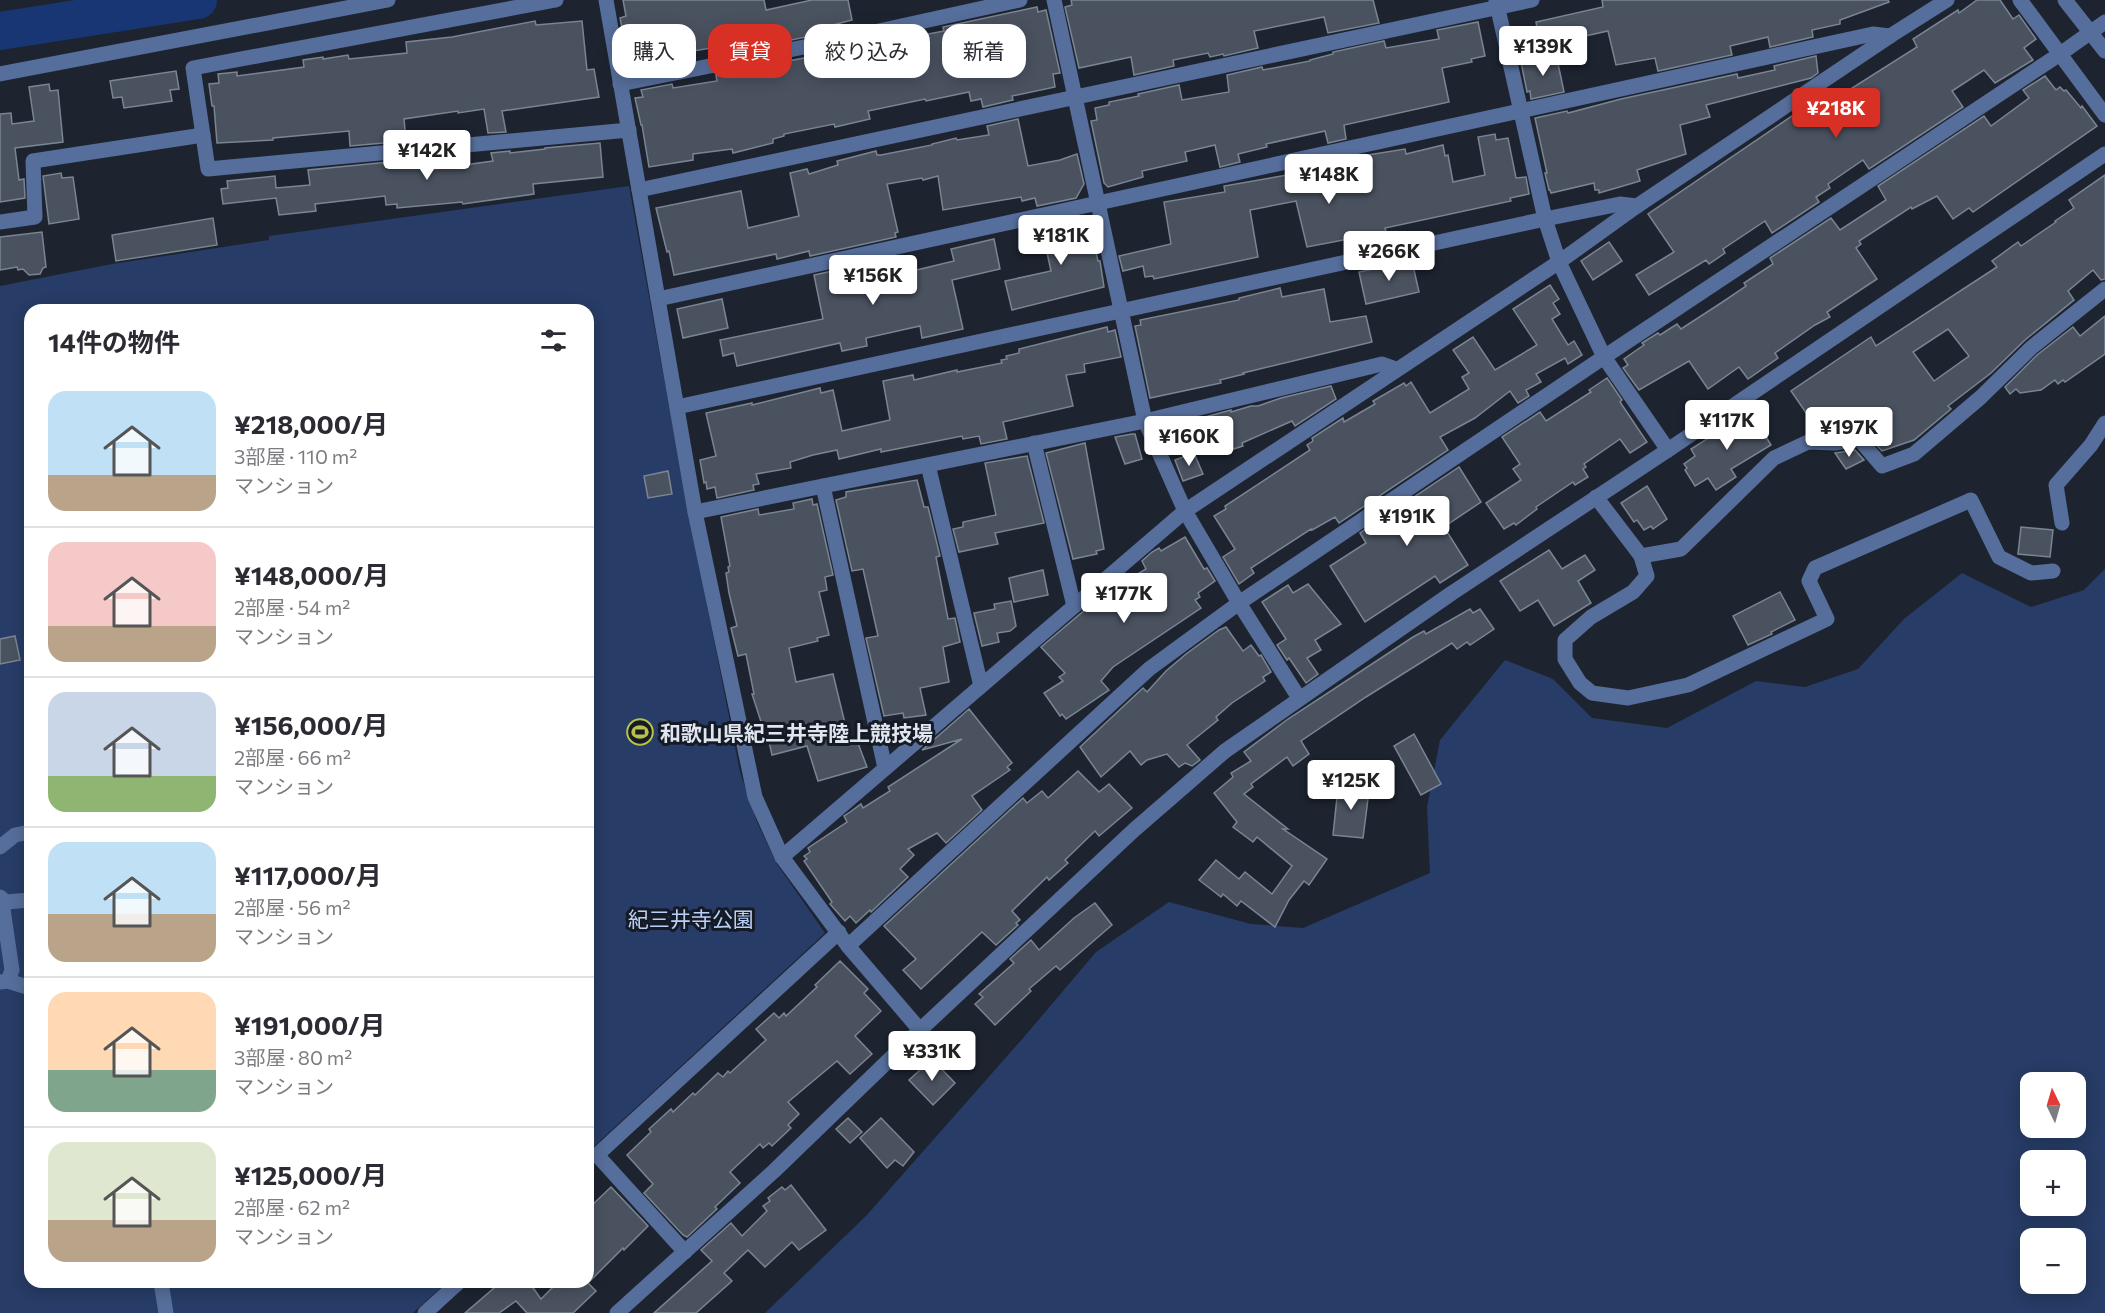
<!DOCTYPE html>
<html lang="ja">
<head>
<meta charset="utf-8">
<style>
  :root { --surface:#fff; --page:#f2f2f3; --text:#2b2b33; --muted:#7c7c81; --line:#e1e1e2; --accent:#d93025 }
  body { margin:0; font-family:Commissioner,"Noto Sans JP",sans-serif; background:var(--page); color:var(--text); height:100vh; display:flex; flex-direction:column; font-size:22px; white-space:nowrap }
  * { box-sizing:border-box; margin:0 }
  p { font-size:20px; color:var(--muted) }
  .icon { flex:none; width:33px; height:33px; fill:none; stroke:currentColor; stroke-width:2; stroke-linecap:round; stroke-linejoin:round }
  .map { position:relative; flex:1; overflow:hidden }
  .details { position:absolute; left:24px; top:304px; width:570px; height:984px; display:flex; flex-direction:column; background:var(--surface); border-radius:18px; box-shadow:0 3px 15px #0003 }
  .details>* { flex:none }
  .hud { position:absolute; left:612px; top:24px; width:570px; height:54px; display:flex; gap:12px }
  .needle { width:39px; rotate:355deg }
  .buttons { position:absolute; left:2020px; top:1072px; display:grid; gap:12px }
  .buttons a { display:grid; place-items:center; width:66px; height:66px; border-radius:12px; background:var(--surface); box-shadow:0 3px 15px #0003; font-size:30px }
  .price { position:absolute; translate:-50% -51px; padding:0 14px; border-radius:6px; background:#fff; color:#222; font-size:20px; line-height:39px; filter:drop-shadow(0 2px 3px #0008) }
  .price::after { content:''; position:absolute; left:50%; top:36px; width:18px; height:14px; margin-left:-9px; background:inherit; clip-path:polygon(0 0,100% 0,50% 100%) }
  .price.current { background:var(--accent); color:#fff }
  ul { padding:0; list-style:none }
  li { display:flex; align-items:center; gap:18px; height:150px; padding:0 24px }
  li+li { border-top:2px solid var(--line) }
  li span { display:grid; place-items:center; flex:none; width:168px; height:120px; border-radius:18px; color:#555 }
  li>.icon { margin-inline-start:auto }
  span .icon { width:72px; height:72px; fill:#fffc; stroke-width:1 }
  li b { font-size:26px }
  h2 { display:flex; justify-content:space-between; align-items:center; height:72px; padding:0 24px; font-size:26px }
  .tag { padding:0 21px; border-radius:18px; background:var(--surface); box-shadow:0 3px 15px #0003; font-size:21px; line-height:54px }
  .tag.current { background:var(--accent); color:#fff }
  .map>svg:first-child { display:block }
  .green { fill:#273c66; fill-rule:evenodd }
  .lines { fill:none; stroke-linecap:round; stroke-linejoin:round }
  .river { stroke:#193674; stroke-width:38 }
  .building { fill:#4a5260; stroke:#7b8493; stroke-width:1.5; fill-rule:evenodd }
  .minor { stroke:#566e9b; stroke-width:15 }
  .labels { text-anchor:middle; dominant-baseline:central; stroke-width:6; stroke-linejoin:round; paint-order:stroke }
  .poi-label { font-size:21px; font-weight:bold; fill:#e0e5ee; stroke:#141a26; text-anchor:start }
  .park-label { font-size:21px; fill:#bacff4; stroke:#141a26 }
</style>
</head>
<body>
<div class="map">
<svg width="2105" height="1313" viewBox="0 0 2105 1313">
  <rect width="100%" height="100%" fill="#1d2430"/>
  <g class="green">
    <polygon points="629,186 685,494 740,772 757,822 777,864 825,933 588,1152 588,310 30,310 30,1282 446,1283 413,1313 0,1313 0,286 112,264 269,240 269,236"/>
    <path d="M2105 569V1313H765L866 1216 1024 1037 1096 952 1169 902 1251 924 1303 928 1430 873 1427 807 1440 740 1505 660 1553 679 1592 718 1667 728 1756 681 1805 687 1858 669 1904 619 1962 573 2031 607 2084 590ZM2031 1083H2076V1128H2031ZM2031 1161H2076V1206H2031ZM2031 1239H2076V1284H2031Z"/>
  </g>
  <g class="lines">
    <polyline class="river" points="0,31 198,0"/>
  </g>
  <g class="building">
    <polygon points="623,0 764,0 766,10 812,0 848,0 852,20 810,31 811,36 712,56 711,48 675,54 675,56 666,58 667,65 636,71 634,65 630,66 620,18 626,16"/>
    <polygon points="1071,0 1373,0 1379,23 1328,33 1324,17 1254,31 1258,48 1224,56 1223,54 1210,57 1208,53 1173,60 1174,66 1134,75 1131,57 1079,68 1065,7 1072,5"/>
    <polygon points="1602,0 1888,0 1889,2 1840,20 1840,24 1812,30 1813,37 1770,47 1768,37 1730,46 1732,55 1658,71 1655,58 1616,65 1608,31 1558,42 1559,47 1541,50 1536,22 1603,7"/>
    <polygon points="1977,0 2000,0 2013,19 2019,15 2036,39 2024,48 2033,60 1995,83 1984,70 1952,91 1963,107 1869,169 1863,160 1828,184 1830,188 1816,197 1819,202 1772,233 1765,221 1723,249 1725,253 1709,264 1706,260 1649,295 1636,275 1674,252 1648,214 1792,116 1794,118 1804,111 1805,118 1917,47 1913,39 1958,10 1959,13"/>
    <polygon points="1037,7 1038,12 1046,10 1060,73 1053,74 1055,87 1012,96 1013,100 983,107 981,99 971,101 969,92 926,101 925,99 868,111 870,119 835,127 834,124 784,134 784,136 773,139 773,143 733,153 732,149 693,154 693,160 649,167 642,125 641,125 635,98 643,97 641,90 672,84 673,88 717,81 716,75 944,31 943,27"/>
    <polygon points="535,21 536,25 582,21 587,70 594,69 599,97 502,111 506,132 488,133 484,109 458,113 458,111 404,119 406,141 350,146 349,131 273,138 273,140 217,143 214,106 212,106 209,84 219,83 218,74 237,72 237,76 304,67 303,60 323,57 323,59 348,55 349,59 407,53 406,42 452,37"/>
    <polygon points="1478,22 1485,56 1471,59 1472,62 1442,68 1449,102 1344,125 1346,139 1328,143 1325,131 1266,144 1267,147 1238,154 1240,162 1220,167 1215,145 1185,152 1187,161 1142,171 1143,177 1108,187 1104,183 1091,121 1097,120 1095,108 1109,105 1109,102 1139,96 1138,94 1179,85 1182,100 1229,92 1227,75 1262,67 1263,70 1310,61 1310,60 1333,54 1333,52 1384,41 1386,48 1439,39 1437,30"/>
    <polygon points="1556,54 1564,92 1531,99 1530,91 1527,92 1521,62"/>
    <polygon points="1816,56 1818,73 1811,78 1706,105 1710,117 1680,125 1686,154 1637,170 1640,181 1599,193 1599,190 1595,190 1594,183 1551,193 1550,190 1549,190 1545,173 1547,173 1535,118 1567,111 1568,113 1621,99 1737,74 1738,78 1775,70 1774,66"/>
    <polygon points="176,71 179,89 170,90 172,101 124,108 122,97 113,98 110,81"/>
    <polygon points="2045,76 2056,90 2060,87 2064,91 2066,90 2081,108 2082,106 2097,126 1973,212 1969,208 1953,219 1937,196 1912,209 1911,207 1859,241 1861,244 1856,248 1877,279 1827,312 1830,317 1815,325 1775,353 1778,358 1748,379 1739,367 1708,389 1689,361 1639,390 1623,368 1628,365 1624,359 1644,345 1642,343 1658,333 1660,335 1677,324 1681,329 1721,303 1746,286 1744,283 1773,264 1770,258 1831,218 1840,230 1886,200 1878,186 1984,116 1991,126 2029,98 2023,90"/>
    <polygon points="49,84 50,91 58,90 63,142 15,148 19,180 24,179 25,198 0,202 0,114 11,113 12,124 34,121 29,87"/>
    <polygon points="1018,119 1028,166 1060,160 1077,154 1084,184 1076,198 1037,206 1035,198 1022,201 1021,197 943,210 938,176 923,180 922,178 887,184 898,232 895,233 896,237 810,256 809,251 777,259 776,254 674,275 669,251 667,252 656,208 741,191 748,228 799,216 790,173 807,169 809,174 838,165 837,161 876,151 877,155 881,155 932,145 932,144 956,138 957,140 989,135 987,126"/>
    <polygon points="1495,134 1496,140 1508,138 1516,178 1526,177 1529,194 1510,198 1511,201 1385,228 1386,232 1307,247 1296,201 1250,210 1258,257 1154,279 1153,276 1145,277 1143,266 1123,271 1119,256 1171,244 1164,202 1225,192 1224,186 1293,174 1292,171 1349,158 1405,149 1406,154 1443,145 1445,156 1448,155 1453,182 1485,175 1478,137"/>
    <polygon points="600,143 603,177 533,184 534,194 463,204 462,202 397,208 397,204 386,205 385,196 315,204 316,211 279,215 276,198 223,204 221,189 228,188 227,181 275,176 276,188 310,185 308,170 409,160 409,168 434,165 435,169 493,161 491,153 510,151 510,153 545,149 545,148"/>
    <polygon points="61,173 62,178 73,177 79,219 49,224 43,176"/>
    <path d="M2105 175V279L2101 280 2093 270 2068 291 2074 300 2025 340 1991 373 1948 406 1951 409 1914 440 1882 451 1862 430 1834 433H1820L1791 391 1871 337 1876 346 1997 267 1992 261 2018 242 2021 246 2056 222 2055 221 2074 208 2069 200ZM1948 329 1969 356 1934 381 1913 352Z"/>
    <polygon points="1083,216 1087,229 1090,228 1098,261 1100,261 1104,287 1012,310 1005,281 1051,271 1041,225"/>
    <polygon points="213,218 217,245 116,261 112,235"/>
    <polygon points="42,232 46,267 43,268 40,274 29,275 23,269 18,270 17,267 0,270 0,237"/>
    <polygon points="994,239 1000,269 952,280 963,329 922,338 920,326 866,338 867,346 842,351 840,343 737,366 734,353 723,356 720,340 823,319 814,275 900,256 904,273 954,261 951,249"/>
    <polygon points="1609,242 1622,261 1593,280 1581,261"/>
    <polygon points="1412,261 1419,292 1366,304 1359,272"/>
    <polygon points="1550,285 1559,299 1553,303 1560,314 1552,319 1568,345 1574,341 1582,355 1568,364 1565,358 1536,374 1541,382 1526,390 1529,396 1518,403 1510,391 1475,418 1440,437 1448,450 1339,523 1335,517 1312,530 1311,529 1251,568 1254,573 1239,584 1223,557 1235,549 1214,516 1226,509 1225,506 1310,450 1307,445 1313,441 1312,438 1343,418 1344,422 1375,404 1373,401 1404,383 1406,386 1411,382 1430,413 1469,389 1462,377 1469,373 1453,350 1473,337 1495,370 1537,345 1513,309"/>
    <polygon points="1280,288 1282,297 1324,289 1330,322 1366,316 1372,342 1243,373 1244,374 1220,380 1221,383 1150,398 1135,326 1141,325 1140,320 1239,300 1239,298"/>
    <polygon points="722,299 728,328 683,338 677,309"/>
    <polygon points="2105,316 2105,354 2065,382 2063,380 2058,384 2055,380 2041,390 2020,393 2016,389 2010,394 2005,387 2037,355 2073,327 2080,336"/>
    <polygon points="1107,327 1108,332 1115,330 1121,357 1084,364 1085,372 1066,375 1073,406 1003,422 1007,439 981,444 979,436 963,439 962,436 881,452 881,449 839,459 837,450 813,455 790,462 791,468 756,474 759,484 753,485 754,490 717,498 715,487 707,489 706,482 704,483 700,460 716,456 706,413 752,403 752,405 820,388 821,393 833,390 842,431 890,420 883,381 913,375 914,380 957,370 957,372 1002,363 1001,360 1007,359 1006,356 1019,353 1019,349"/>
    <polygon points="1607,378 1622,400 1620,402 1647,442 1630,453 1620,439 1584,464 1586,467 1583,469 1588,477 1575,485 1573,482 1536,507 1537,509 1516,525 1514,523 1504,529 1486,503 1521,480 1513,469 1520,464 1502,437 1540,412 1546,421 1591,392 1589,390"/>
    <polygon points="1331,386 1336,399 1295,426 1292,421 1242,443 1243,446 1218,454 1205,417 1231,410 1231,412 1251,406 1258,406 1281,398"/>
    <polygon points="1753,410 1762,425 1760,427 1771,445 1731,469 1736,477 1716,490 1708,478 1695,486 1685,470 1687,468 1684,464 1695,456 1691,449"/>
    <polygon points="1132,434 1135,434 1142,459 1125,464 1115,437"/>
    <polygon points="1085,443 1104,549 1096,551 1097,554 1073,559 1046,453"/>
    <polygon points="1855,450 1864,460 1846,469 1835,453"/>
    <polygon points="1194,453 1203,474 1183,481 1175,460"/>
    <polygon points="1027,456 1044,523 995,533 998,544 959,552 953,529 963,527 963,522 996,515 985,463"/>
    <polygon points="1459,467 1481,502 1444,527 1468,565 1440,583 1435,576 1365,622 1330,566 1366,543 1360,533"/>
    <polygon points="668,471 672,494 648,498 644,476"/>
    <polygon points="917,480 924,507 928,507 940,556 936,557 948,619 955,618 960,642 943,647 949,682 920,688 926,715 904,718 903,713 884,716 866,638 878,636 863,569 852,571 836,500 846,497 846,492"/>
    <polygon points="1647,486 1667,519 1653,529 1651,526 1644,530 1637,520 1634,522 1621,503"/>
    <polygon points="812,499 813,505 817,504 833,575 825,577 827,590 819,592 829,635 817,638 818,641 789,648 796,682 833,674 849,740 856,738 867,767 818,781 807,746 772,755 768,737 766,737 752,694 754,694 746,654 738,656 731,628 737,626 729,593 726,573 729,572 728,567 730,566 721,517 758,509 759,515 794,509 793,503"/>
    <polygon points="2021,527 2053,530 2050,557 2018,554"/>
    <polygon points="1185,537 1204,569 1207,568 1215,581 1198,593 1200,597 1195,600 1201,608 1113,667 1101,681 1109,690 1066,719 1062,714 1060,716 1044,693 1063,681 1059,677 1065,673 1041,647 1112,587 1113,589 1146,569 1142,561 1152,552 1159,548 1161,551"/>
    <polygon points="1549,550 1562,569 1585,555 1595,570 1578,581 1591,603 1554,626 1538,600 1520,611 1500,581"/>
    <polygon points="1043,570 1048,595 1014,602 1009,578"/>
    <polygon points="1308,584 1341,624 1315,640 1321,650 1307,658 1318,674 1306,683 1289,658 1287,660 1277,645 1286,639 1262,602 1288,585 1293,593"/>
    <polygon points="1780,592 1795,620 1771,632 1772,634 1748,645 1733,616"/>
    <polygon points="1011,601 1016,626 1010,631 997,633 999,642 982,646 974,613 995,609 994,604"/>
    <polygon points="1470,609 1473,613 1480,609 1494,629 1470,645 1467,642 1457,649 1452,643 1366,697 1301,741 1309,754 1293,766 1287,757 1251,784 1253,787 1244,794 1288,829 1283,829 1327,859 1309,885 1304,881 1289,900 1275,927 1241,901 1237,906 1223,894 1221,897 1199,880 1216,860 1239,879 1245,872 1272,894 1292,866 1257,837 1253,842 1233,827 1237,822 1214,793 1233,777 1231,773 1251,761 1244,752 1288,719 1413,637 1424,631 1426,634"/>
    <polygon points="1226,627 1243,651 1251,645 1259,656 1261,655 1271,672 1263,677 1265,681 1232,703 1216,717 1218,720 1187,745 1200,760 1192,766 1185,763 1179,767 1167,754 1147,760 1141,765 1130,751 1101,777 1080,747 1143,688 1147,692 1166,671 1186,654 1219,630"/>
    <polygon points="15,636 20,660 0,664 0,639"/>
    <polygon points="969,709 1012,763 1007,767 1010,770 972,796 982,810 946,843 937,833 908,849 914,855 900,869 908,877 871,912 870,910 856,923 850,916 845,921 830,904 832,902 804,861 807,859 804,856 810,852 808,848 847,822 844,816 850,812 861,804 863,808 890,791 888,787 962,739 922,750"/>
    <polygon points="1414,734 1441,784 1421,795 1394,746"/>
    <polygon points="1078,771 1099,792 1109,784 1132,808 1099,836 1095,831 1065,860 1068,863 1049,880 1047,877 1012,911 1020,920 1016,923 1018,925 996,945 982,932 921,989 903,970 916,959 884,926 1023,798 1027,803 1042,791 1048,798"/>
    <polygon points="1356,778 1369,791 1363,838 1333,835 1337,797 1340,797 1342,788"/>
    <polygon points="1095,903 1112,925 1060,970 1056,966 1029,989 1031,991 995,1025 975,1004 983,997 979,994 1014,963 1010,959 1031,940 1039,950 1074,918"/>
    <polygon points="840,961 868,989 864,993 881,1011 855,1036 872,1054 850,1074 837,1061 788,1102 799,1114 788,1125 791,1128 772,1146 769,1143 763,1148 760,1144 730,1172 740,1183 715,1207 717,1209 687,1237 683,1235 644,1193 653,1184 627,1155 651,1132 649,1129 671,1109 673,1112 693,1093 695,1095 718,1073 723,1077 728,1071 730,1073 766,1040 756,1029 774,1013 779,1018 784,1013 786,1016 817,987 815,985"/>
    <polygon points="932,1059 955,1083 933,1105 909,1080"/>
    <polygon points="848,1118 862,1132 850,1143 836,1129"/>
    <polygon points="881,1118 914,1152 903,1166 895,1160 887,1168 860,1138"/>
    <polygon points="791,1185 826,1230 799,1250 792,1242 765,1267 748,1250 724,1273 732,1281 696,1313 654,1313 712,1261 701,1250 731,1223 742,1236 767,1211 763,1206 770,1201 768,1198 782,1187 785,1190"/>
    <polygon points="611,1187 648,1226 624,1250 623,1248 588,1283 588,1209"/>
    <polygon points="501,1282 529,1282 541,1299 558,1282 587,1282 596,1291 573,1313 527,1313 516,1301 499,1313 465,1313"/>
  </g>
  <g class="lines">
    <g class="minor">
      <polyline points="556,0 193,68 208,169 629,130"/>
      <polyline points="606,0 695,512 755,797 782,857 848,946 920,1030"/>
      <polyline points="1054,0 1145,421 1185,511 1239,603 1299,698"/>
      <polyline points="1496,0 1545,219 1559,262 1604,357 1668,450"/>
      <polyline points="2020,0 2105,115"/>
      <polyline points="2065,0 2105,51"/>
      <polyline points="0,74 388,0"/>
      <polyline points="620,84 824,43 1020,0"/>
      <polyline points="639,190 1532,0"/>
      <polyline points="0,222 35,217 33,161 203,135"/>
      <polyline points="658,299 1873,34 1890,36"/>
      <polyline points="677,407 1545,219 1620,204 1637,206"/>
      <polyline points="1034,443 1074,606"/>
      <polyline points="928,465 981,686"/>
      <polyline points="823,486 885,768"/>
      <polyline points="1596,497 1641,556 1681,549 1774,458 1808,442 1835,443 1859,439 1882,466 1914,454 1981,397 2031,348 2105,289"/>
      <polyline points="695,512 1145,421 1382,364 1396,369"/>
      <polyline points="2062,523 2056,485 2091,445 2105,423"/>
      <polyline points="1641,556 1647,576 1633,592 1591,617 1565,640 1565,659 1580,683 1592,693 1628,698 1688,685 1827,619 1809,581 1815,568 1971,500 1999,557 2031,573 2053,571"/>
      <polyline points="0,847 15,835 30,832"/>
      <polyline points="782,857 1185,511 1559,262 1637,206 1890,36 1947,0"/>
      <polyline points="0,897 6,902 30,900"/>
      <polyline points="6,902 3,909 12,970 8,981"/>
      <polyline points="848,946 1149,669 1239,603 1604,357 2060,54 2105,22"/>
      <polyline points="0,982 8,981 30,988"/>
      <polyline points="685,1252 597,1155 839,932"/>
      <polyline points="161,1282 166,1313"/>
      <polyline points="425,1313 459,1282"/>
      <polyline points="617,1313 774,1171 920,1030 1134,830 1225,751 1452,593 1668,450 2105,154"/>
    </g>
  </g>
  <defs>
    <g id="stadium-ring" transform="scale(1.35)"><circle r="9.5" fill="#141a26" stroke="#b8c146" stroke-width="1.5"/><path d="M0-5a6.5 5 0 1 0 0 10a6.5 5 0 1 0 0-10ZM-3.5-1.8h7v3.6h-7Z" fill="#b8c146"/></g>
  </defs>
  <g fill-rule="evenodd">
    <use href="#stadium-ring" x="640" y="732"/>
  </g>
  <g class="labels">
    <g class="poi-label">
      <text x="660" y="732">和歌山県紀三井寺陸上競技場</text>
    </g>
    <g class="park-label">
      <text x="691" y="918">紀三井寺公園</text>
    </g>
  </g>
</svg>
<div class="buttons">
<a><svg class="needle" viewBox="-14 -14 28 28"><path d="M0-13l5 13h-10z" fill="#e53935"/><path d="M0 13l5-13h-10z" fill="#7c7c81"/></svg></a>
<a>+</a>
<a>−</a>
</div>
<b class="price" style="left:1543px;top:77px">¥139K</b>
<b class="price current" style="left:1836px;top:139px">¥218K</b>
<b class="price" style="left:427px;top:181px">¥142K</b>
<b class="price" style="left:1329px;top:205px">¥148K</b>
<b class="price" style="left:1061px;top:266px">¥181K</b>
<b class="price" style="left:1389px;top:282px">¥266K</b>
<b class="price" style="left:873px;top:306px">¥156K</b>
<b class="price" style="left:1727px;top:451px">¥117K</b>
<b class="price" style="left:1849px;top:458px">¥197K</b>
<b class="price" style="left:1189px;top:467px">¥160K</b>
<b class="price" style="left:1407px;top:547px">¥191K</b>
<b class="price" style="left:1124px;top:624px">¥177K</b>
<b class="price" style="left:1351px;top:811px">¥125K</b>
<b class="price" style="left:932px;top:1082px">¥331K</b>
<div class="hud">
<a class="tag">購入</a>
<a class="tag current">賃貸</a>
<a class="tag">絞り込み</a>
<a class="tag">新着</a>
</div>
<section class="details">
<h2>14件の物件<svg class="icon" aria-label="filters" viewBox="0 0 24 24"><path d="M4 7h16M4 17h16"/><circle cx="9" cy="7" r="2"/><circle cx="15" cy="17" r="2"/></svg></h2>
<ul>
<li><span style="background:linear-gradient(#bfe0f5 70%,#b9a48a 0)"><svg class="icon" aria-label="home" viewBox="0 0 24 24"><path d="M3 11l9-7 9 7M6 9v11h12V9"/></svg></span><div><b>¥218,000/月</b><p>3部屋 · 110 m²</p><p>マンション</p></div></li>
<li><span style="background:linear-gradient(#f6c9c9 70%,#b9a48a 0)"><svg class="icon" aria-label="home" viewBox="0 0 24 24"><path d="M3 11l9-7 9 7M6 9v11h12V9"/></svg></span><div><b>¥148,000/月</b><p>2部屋 · 54 m²</p><p>マンション</p></div></li>
<li><span style="background:linear-gradient(#c9d6e8 70%,#8fb573 0)"><svg class="icon" aria-label="home" viewBox="0 0 24 24"><path d="M3 11l9-7 9 7M6 9v11h12V9"/></svg></span><div><b>¥156,000/月</b><p>2部屋 · 66 m²</p><p>マンション</p></div></li>
<li><span style="background:linear-gradient(#bfe0f5 60%,#b9a48a 0)"><svg class="icon" aria-label="home" viewBox="0 0 24 24"><path d="M3 11l9-7 9 7M6 9v11h12V9"/></svg></span><div><b>¥117,000/月</b><p>2部屋 · 56 m²</p><p>マンション</p></div></li>
<li><span style="background:linear-gradient(#ffd9b3 65%,#7fa58c 0)"><svg class="icon" aria-label="home" viewBox="0 0 24 24"><path d="M3 11l9-7 9 7M6 9v11h12V9"/></svg></span><div><b>¥191,000/月</b><p>3部屋 · 80 m²</p><p>マンション</p></div></li>
<li><span style="background:linear-gradient(#dfe7d0 65%,#b9a48a 0)"><svg class="icon" aria-label="home" viewBox="0 0 24 24"><path d="M3 11l9-7 9 7M6 9v11h12V9"/></svg></span><div><b>¥125,000/月</b><p>2部屋 · 62 m²</p><p>マンション</p></div></li>
</ul>
</section>
</div>
</body>
</html>
